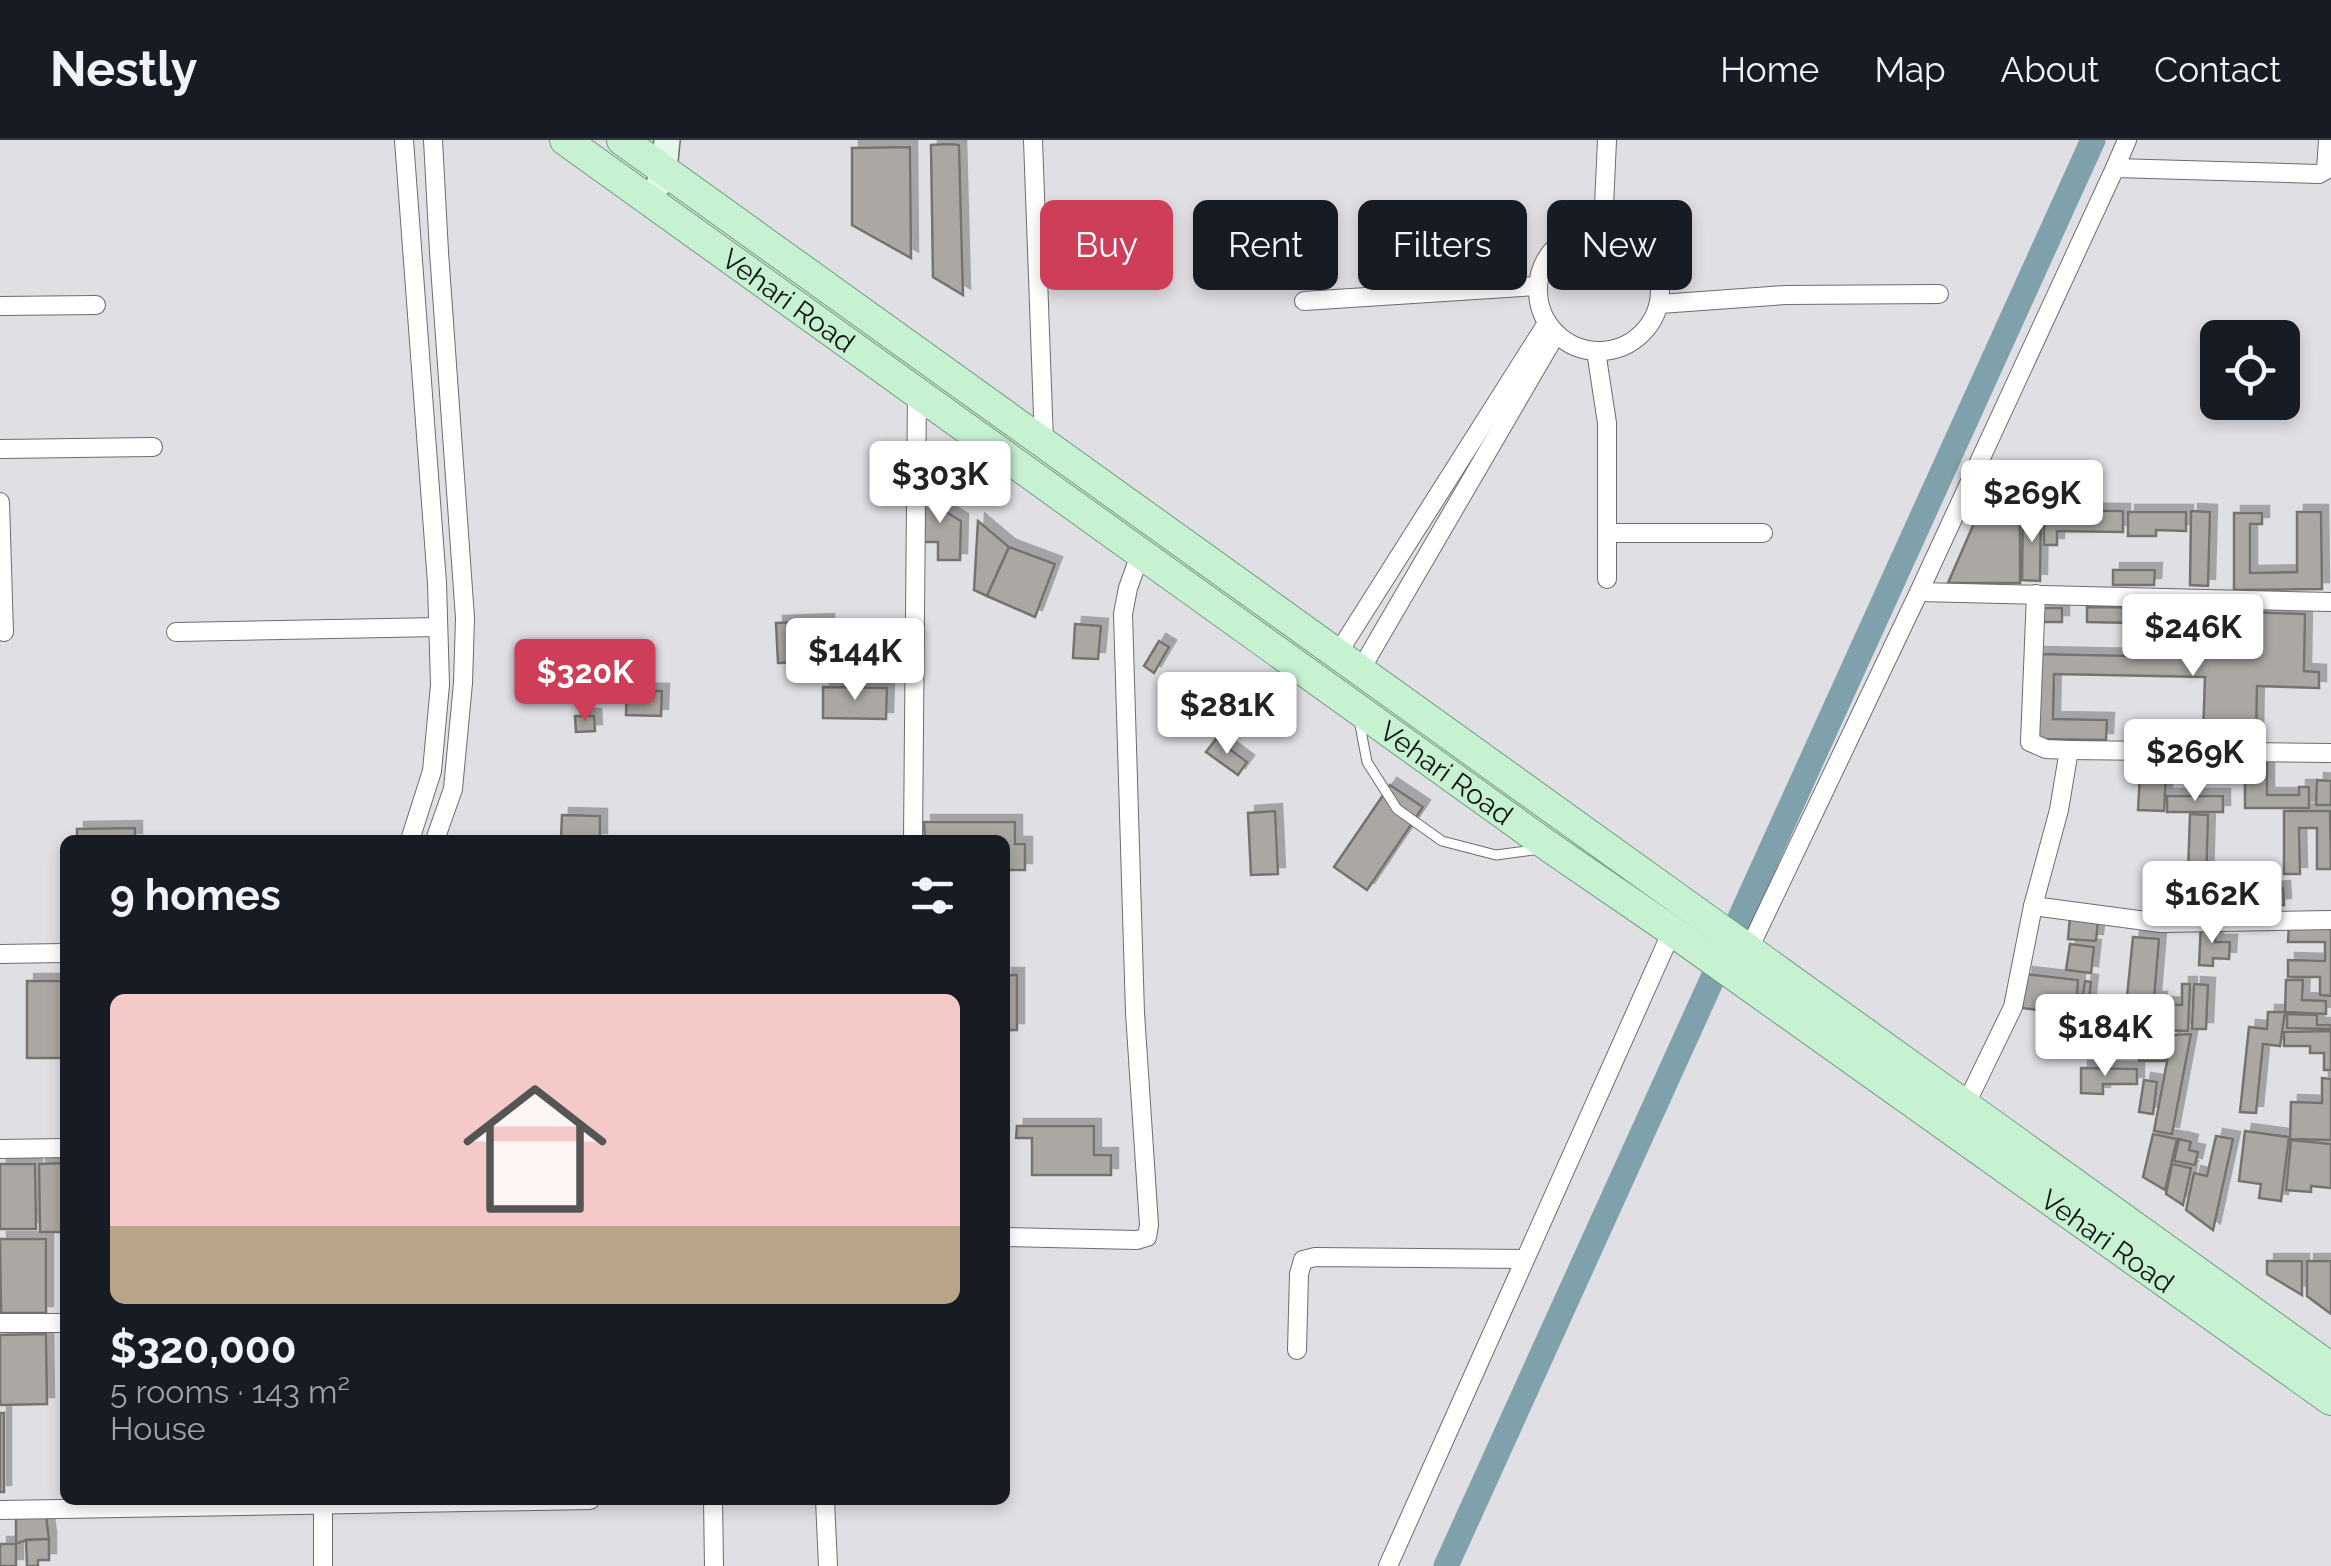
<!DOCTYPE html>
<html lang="en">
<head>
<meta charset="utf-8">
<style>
  :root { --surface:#171b24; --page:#242831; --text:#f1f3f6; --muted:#9ea1a6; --line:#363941; --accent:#cf3e59 }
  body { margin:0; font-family:Raleway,sans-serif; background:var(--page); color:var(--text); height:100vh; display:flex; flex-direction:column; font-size:38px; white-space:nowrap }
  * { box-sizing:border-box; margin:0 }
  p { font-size:32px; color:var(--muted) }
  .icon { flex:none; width:55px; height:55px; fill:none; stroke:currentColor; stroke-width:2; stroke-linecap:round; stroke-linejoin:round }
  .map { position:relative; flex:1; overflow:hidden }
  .panel { position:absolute; left:60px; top:695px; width:950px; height:670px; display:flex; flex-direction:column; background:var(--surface); border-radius:15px; box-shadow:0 5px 15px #0003 }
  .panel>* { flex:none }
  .hud { position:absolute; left:1040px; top:60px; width:950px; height:90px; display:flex; gap:20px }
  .fabs { position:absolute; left:2200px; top:180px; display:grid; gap:20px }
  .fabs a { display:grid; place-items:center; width:100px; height:100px; border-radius:15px; background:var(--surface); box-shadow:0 5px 15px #0003; font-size:50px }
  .price { position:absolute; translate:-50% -85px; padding:0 22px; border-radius:10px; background:#fff; color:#222; font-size:32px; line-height:65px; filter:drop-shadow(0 2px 5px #0008) }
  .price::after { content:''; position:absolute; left:50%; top:60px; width:30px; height:22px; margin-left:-15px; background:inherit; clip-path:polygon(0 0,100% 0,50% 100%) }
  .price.current { background:var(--accent); color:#fff }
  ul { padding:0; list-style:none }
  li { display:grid; align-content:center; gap:20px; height:530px; padding:0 50px }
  li span { display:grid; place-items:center; height:310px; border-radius:15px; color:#555 }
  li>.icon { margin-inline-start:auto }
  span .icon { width:180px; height:180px; fill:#fffc; stroke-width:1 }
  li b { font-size:42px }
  h2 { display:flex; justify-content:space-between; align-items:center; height:120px; padding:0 50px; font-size:42px }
  .pill { padding:0 35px; border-radius:15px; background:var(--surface); box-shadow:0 5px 15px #0003; font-size:35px; line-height:90px }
  .pill.current { background:var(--accent); color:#fff }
  header { display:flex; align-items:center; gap:60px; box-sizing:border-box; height:140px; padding:0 50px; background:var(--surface); border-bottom:2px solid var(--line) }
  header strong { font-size:48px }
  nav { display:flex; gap:55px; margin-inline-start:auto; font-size:35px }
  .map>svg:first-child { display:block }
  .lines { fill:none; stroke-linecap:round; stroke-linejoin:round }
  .canal { stroke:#7fa1ab; stroke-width:25 }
  .building { fill:#aba8a3; stroke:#76736e; stroke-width:2.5; filter:url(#shadow) }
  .lane-casing { stroke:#6d6c71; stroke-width:11 }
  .street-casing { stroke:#6d6c71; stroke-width:20 }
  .secondary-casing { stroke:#6d6c71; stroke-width:28 }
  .primary-casing { stroke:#719e7d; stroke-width:32 }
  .lane { stroke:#fff; stroke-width:9 }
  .street { stroke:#fff; stroke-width:18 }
  .secondary { stroke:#e3f8e8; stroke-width:25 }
  .primary { stroke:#c7f2d2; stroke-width:30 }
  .labels { text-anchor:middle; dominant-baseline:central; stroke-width:8; stroke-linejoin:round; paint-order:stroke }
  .street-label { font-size:28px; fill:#151416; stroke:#edecf2 }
</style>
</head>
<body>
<header>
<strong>Nestly</strong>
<nav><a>Home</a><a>Map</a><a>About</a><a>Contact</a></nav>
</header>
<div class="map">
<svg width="2331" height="1426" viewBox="0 0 2331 1426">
  <defs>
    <filter id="shadow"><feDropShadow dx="7" dy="-7" stdDeviation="0" flood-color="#0004"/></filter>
  </defs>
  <rect width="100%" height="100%" fill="#e0dfe4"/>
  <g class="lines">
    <polyline class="canal" points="1446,1426 2093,0"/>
  </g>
  <g class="building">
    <polygon points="949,4 959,5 963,155 933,137 931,5"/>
    <polygon points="910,7 911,118 852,85 852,8"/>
    <polygon points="923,341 936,346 936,366 961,381 960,420 938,420 938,402 922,402"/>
    <polygon points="2020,364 2020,443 1948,443 1982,365"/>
    <polygon points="2023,368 2041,369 2040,441 2022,440"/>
    <polygon points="2044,370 2123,371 2123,392 2057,391 2057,405 2044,405"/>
    <polygon points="2191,371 2210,372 2208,446 2190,445"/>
    <polygon points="2128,372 2186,372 2186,391 2156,390 2156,396 2128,396"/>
    <polygon points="2297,372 2321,372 2322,449 2234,450 2234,373 2262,373 2262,384 2250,384 2250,433 2297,432"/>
    <polygon points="978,381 1009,407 987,456 974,450"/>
    <polygon points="1009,407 1055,424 1035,477 987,456"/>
    <polygon points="2113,430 2155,430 2154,445 2113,445"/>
    <polygon points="2087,467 2181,468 2181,484 2087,482"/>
    <polygon points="2041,468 2062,468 2062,482 2040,482"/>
    <polygon points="2249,472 2305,474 2304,531 2319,532 2319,548 2257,546 2256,599 2203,597 2205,537 2054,534 2053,579 2107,580 2106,600 2036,599 2038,514 2227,518 2227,511 2248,512"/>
    <polygon points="827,481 829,521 778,523 776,483"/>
    <polygon points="1075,484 1101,486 1098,519 1073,518"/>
    <polygon points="1159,501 1169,507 1154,533 1144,526"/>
    <polygon points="823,547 887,548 886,579 823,578"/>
    <polygon points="627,550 662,551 661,576 626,575"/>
    <polygon points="575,576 594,576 595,591 576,592"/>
    <polygon points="1216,599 1247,622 1238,635 1206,612"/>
    <polygon points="2141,616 2206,619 2205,638 2166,636 2164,671 2138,670"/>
    <polygon points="2245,616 2267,616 2267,655 2299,655 2299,647 2309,647 2309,668 2245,668"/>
    <polygon points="2317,640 2331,641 2331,665 2316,665"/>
    <polygon points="1390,645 1423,667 1367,750 1334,727"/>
    <rect x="2167" y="656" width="56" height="16"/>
    <polygon points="1275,671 1278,734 1251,735 1248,673"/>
    <polygon points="2284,671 2330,671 2331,729 2317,729 2317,688 2299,688 2300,734 2284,734"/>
    <polygon points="2190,674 2208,675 2206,748 2229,748 2229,766 2187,765"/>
    <polygon points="562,675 600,676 600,700 561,699"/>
    <polygon points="924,682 1015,682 1015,704 1025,704 1025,730 1005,730 1005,700 925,700"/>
    <polygon points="135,688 135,700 77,700 77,689"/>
    <polygon points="2283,748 2284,765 2249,767 2247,750"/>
    <polygon points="2070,777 2098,780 2096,801 2068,799"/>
    <polygon points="2201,784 2216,785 2215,802 2230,802 2229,819 2213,818 2213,826 2199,825"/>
    <polygon points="2289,785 2331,785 2331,856 2320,855 2320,837 2288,837 2288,820 2325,821 2325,802 2288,802"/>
    <polygon points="2133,797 2159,799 2154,859 2160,859 2157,891 2124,887"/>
    <polygon points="2070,804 2094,807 2091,833 2066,830"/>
    <polygon points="2026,834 2078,840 2077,854 2083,855 2085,841 2091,842 2087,876 2022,868"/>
    <rect x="1005" y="835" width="12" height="55"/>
    <polygon points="2286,840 2303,840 2302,860 2326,861 2326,874 2285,872"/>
    <rect x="27" y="841" width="38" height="77"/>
    <polygon points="2182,844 2190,844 2188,891 2160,890 2161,864 2182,865"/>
    <polygon points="2194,844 2208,845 2206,889 2192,889"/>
    <polygon points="2268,872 2285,872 2280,906 2263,904 2256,973 2240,972 2249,887 2267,889"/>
    <polygon points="2287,874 2317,875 2317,885 2331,885 2331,889 2287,888"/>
    <polygon points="2331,891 2331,930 2324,930 2324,913 2310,913 2310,906 2284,906 2284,892"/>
    <polygon points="2191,894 2172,994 2154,991 2172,895"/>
    <polygon points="2165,896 2165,921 2139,921 2139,897"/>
    <polygon points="2081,928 2137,929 2137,944 2103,944 2103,954 2081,953"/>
    <polygon points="2322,938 2331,939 2331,1000 2290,999 2291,962 2322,963"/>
    <polygon points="2144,940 2157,942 2153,974 2139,972"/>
    <polygon points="1017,986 1094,986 1094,1015 1111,1015 1111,1035 1032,1035 1032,998 1016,998"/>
    <polygon points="2245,991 2289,997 2281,1061 2259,1058 2261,1044 2239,1041"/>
    <polygon points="2153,994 2177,999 2165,1050 2143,1037"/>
    <polygon points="2216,996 2233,999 2213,1090 2186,1070 2194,1033 2207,1036"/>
    <polygon points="2179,999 2191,1002 2189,1010 2198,1012 2195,1025 2174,1021"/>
    <polygon points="2291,1000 2331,1004 2331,1048 2311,1046 2311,1052 2286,1050"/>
    <polygon points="65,1023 65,1092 40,1092 39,1024"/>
    <polygon points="0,1024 35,1024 36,1089 0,1089"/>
    <polygon points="2172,1024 2191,1028 2183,1065 2166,1054"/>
    <polygon points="0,1099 46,1099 46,1173 1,1173"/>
    <polygon points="2267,1121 2302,1121 2302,1155 2267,1134"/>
    <polygon points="2307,1121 2331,1121 2331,1174 2307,1156"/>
    <polygon points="46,1194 47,1264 0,1265 0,1195"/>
    <rect x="0" y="1273" width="4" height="79"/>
    <polygon points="46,1376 49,1399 26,1400 16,1404 16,1377"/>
    <polygon points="49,1399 49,1420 38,1420 38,1426 27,1426 26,1400"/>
    <rect x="0" y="1404" width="16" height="22"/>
  </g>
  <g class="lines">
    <g class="lane-casing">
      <polyline id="lane" points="1359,580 1367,622 1397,669 1442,701 1496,715 1541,709"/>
    </g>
    <g class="street-casing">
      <g id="street">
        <polyline points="404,0 437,443 440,545 432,631 410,700"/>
        <polyline points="433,0 439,112 465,478 463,543 453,649 435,700"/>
        <polyline points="1033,0 1044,302"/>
        <polyline points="2115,28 2127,0"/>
        <polyline points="1603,88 1607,0"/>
        <circle cx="1599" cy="150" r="61"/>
        <polyline points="1304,161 1537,146"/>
        <polyline points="1660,164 1785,155 1939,154"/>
        <polyline points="0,166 96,165"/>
        <polyline points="1596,211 1607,283 1607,439"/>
        <polyline points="0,309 153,307"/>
        <polyline points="0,362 4,492"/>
        <polyline points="1607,393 1763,393"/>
        <polyline points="1919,452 2331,462"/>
        <polyline points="176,492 438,487"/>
        <polyline points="1338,513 1547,183"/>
        <polyline points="1361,529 1556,194"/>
        <polyline points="2069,610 2331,613"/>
        <polyline points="913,700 917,252"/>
        <polyline points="2033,766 2161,783 2331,780"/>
        <polyline points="1748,811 1919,452 2115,28 2319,34 2326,30 2328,0"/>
        <polyline points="0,814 65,813"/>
        <polyline points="1965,966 2013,867 2033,766 2059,670 2069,610 2046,609 2030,602 2036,454"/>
        <polyline points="0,1009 65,1008"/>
        <polyline points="1005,1097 1137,1100 1147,1097 1149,1085 1135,873 1123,474 1128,448 1141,412"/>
        <polyline points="0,1183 65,1183"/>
        <polyline points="1297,1210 1299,1134 1303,1120 1315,1117 1525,1119"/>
        <polyline points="323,1360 323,1426"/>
        <polyline points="713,1360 714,1426"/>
        <polyline points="825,1360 828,1426"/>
        <polyline points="0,1370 590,1360"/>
        <polyline points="1388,1426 1672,791"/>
      </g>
    </g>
    <g class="secondary-casing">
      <polyline id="secondary" points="659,44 664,30 667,0"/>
    </g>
    <g class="primary-casing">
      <g id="primary">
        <path id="s1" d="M565 0 1551 708 1672 791 2331 1260"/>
        <polyline points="622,0 2331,1228"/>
      </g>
    </g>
    <use href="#lane" class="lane"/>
    <use href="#street" class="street"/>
    <use href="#secondary" class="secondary"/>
    <use href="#primary" class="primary"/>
  </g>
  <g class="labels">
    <g class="street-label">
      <text stroke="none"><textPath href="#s1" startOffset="275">Vehari Road</textPath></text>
      <text stroke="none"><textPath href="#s1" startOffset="1085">Vehari Road</textPath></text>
      <text stroke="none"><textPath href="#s1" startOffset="1895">Vehari Road</textPath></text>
    </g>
  </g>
</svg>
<div class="fabs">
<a><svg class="icon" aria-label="locate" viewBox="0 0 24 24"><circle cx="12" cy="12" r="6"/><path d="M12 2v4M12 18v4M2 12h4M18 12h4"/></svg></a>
</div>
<b class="price" style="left:940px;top:386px">$303K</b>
<b class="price" style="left:2032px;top:405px">$269K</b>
<b class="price" style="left:2193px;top:539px">$246K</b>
<b class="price" style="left:855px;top:563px">$144K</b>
<b class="price current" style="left:585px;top:584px">$320K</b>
<b class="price" style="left:1227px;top:617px">$281K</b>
<b class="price" style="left:2195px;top:664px">$269K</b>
<b class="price" style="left:2212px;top:806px">$162K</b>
<b class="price" style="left:2105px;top:939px">$184K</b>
<div class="hud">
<a class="pill current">Buy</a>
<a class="pill">Rent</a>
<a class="pill">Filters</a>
<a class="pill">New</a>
</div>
<section class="panel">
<h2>9 homes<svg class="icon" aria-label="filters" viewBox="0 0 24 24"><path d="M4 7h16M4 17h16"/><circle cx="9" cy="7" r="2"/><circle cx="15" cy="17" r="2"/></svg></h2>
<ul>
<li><span style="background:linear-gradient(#f6c9c9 75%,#b9a48a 0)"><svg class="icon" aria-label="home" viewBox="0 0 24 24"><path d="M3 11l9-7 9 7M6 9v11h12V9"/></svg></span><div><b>$320,000</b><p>5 rooms · 143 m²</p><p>House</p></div></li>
</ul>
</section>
</div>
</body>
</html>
